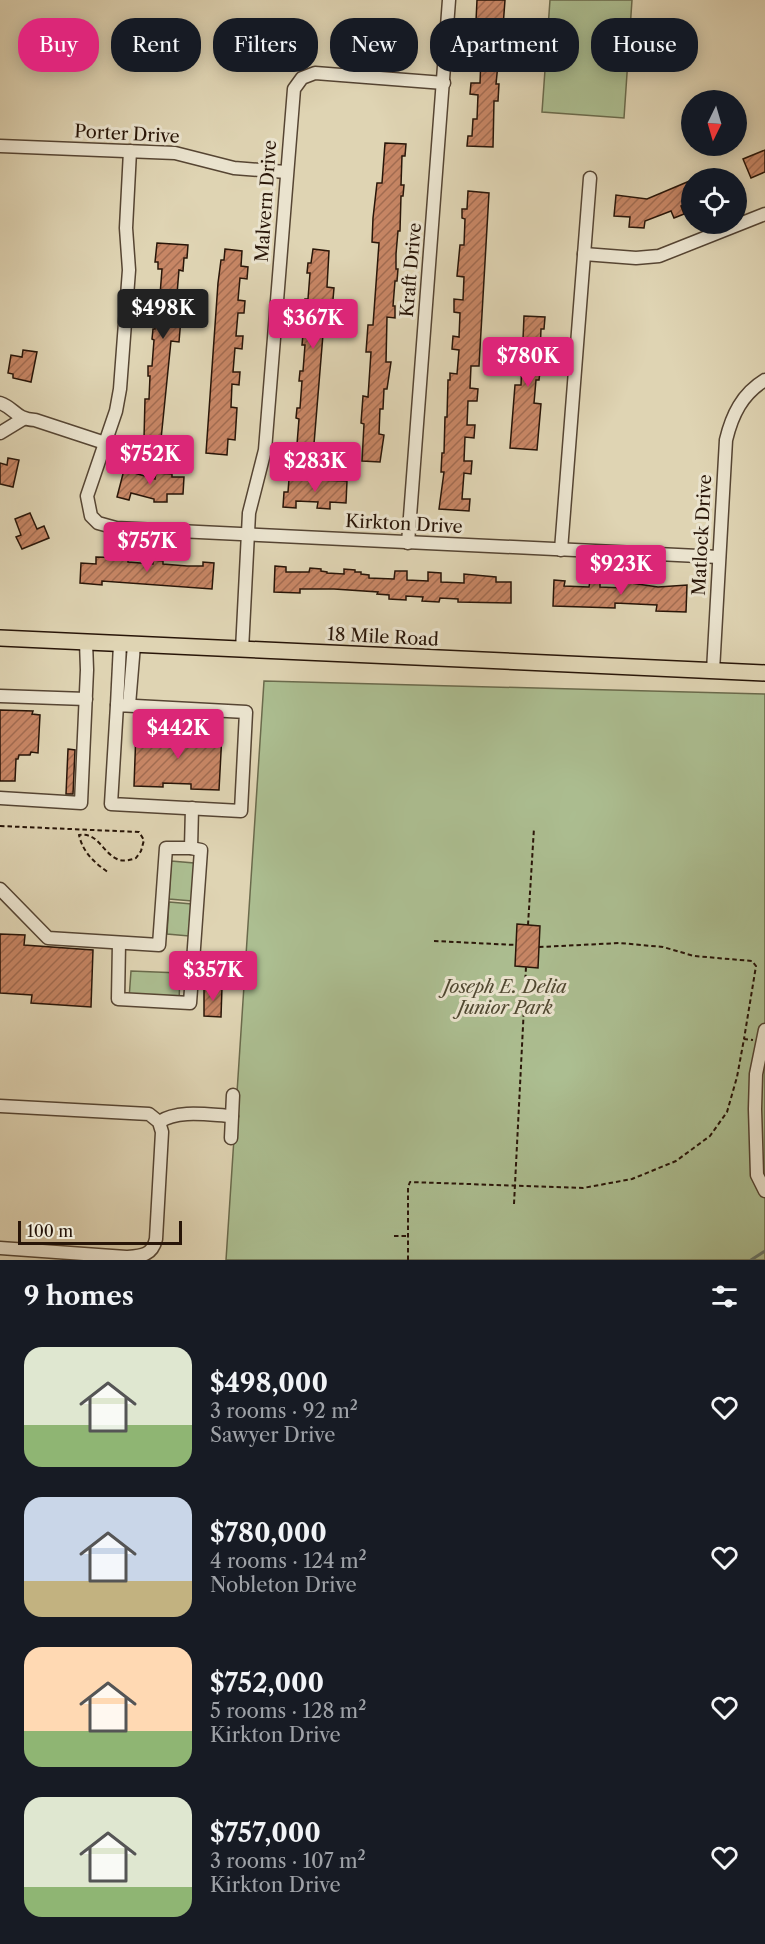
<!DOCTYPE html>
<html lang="en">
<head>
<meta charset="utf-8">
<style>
  :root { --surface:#171b24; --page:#20242c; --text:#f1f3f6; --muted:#9ea1a6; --accent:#db2777 }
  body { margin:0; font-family:"Libre Caslon Text",serif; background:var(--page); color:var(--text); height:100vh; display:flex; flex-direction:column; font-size:22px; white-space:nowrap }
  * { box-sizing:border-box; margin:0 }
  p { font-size:20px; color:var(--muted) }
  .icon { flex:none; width:33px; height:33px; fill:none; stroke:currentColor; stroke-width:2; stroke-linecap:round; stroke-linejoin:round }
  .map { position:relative; height:1260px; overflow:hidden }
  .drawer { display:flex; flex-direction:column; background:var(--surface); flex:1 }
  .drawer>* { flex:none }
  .guide { position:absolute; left:18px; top:18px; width:729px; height:54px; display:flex; gap:12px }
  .needle { width:39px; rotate:185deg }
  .buttons { position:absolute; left:681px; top:90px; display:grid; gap:12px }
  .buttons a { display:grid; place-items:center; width:66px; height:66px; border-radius:50%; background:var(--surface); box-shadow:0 3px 15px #0003; font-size:30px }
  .scale { position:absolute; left:18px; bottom:15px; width:164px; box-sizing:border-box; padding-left:6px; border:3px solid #281508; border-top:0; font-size:16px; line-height:21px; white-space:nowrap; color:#281508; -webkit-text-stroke:4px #eae3ce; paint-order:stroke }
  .price { position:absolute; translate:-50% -51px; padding:0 14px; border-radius:6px; background:var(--accent); color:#fff; font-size:20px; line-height:39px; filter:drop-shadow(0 2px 3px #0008) }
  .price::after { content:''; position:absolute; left:50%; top:36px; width:18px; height:14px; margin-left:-9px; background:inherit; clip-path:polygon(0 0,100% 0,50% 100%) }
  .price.selected { background:#222; color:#fff }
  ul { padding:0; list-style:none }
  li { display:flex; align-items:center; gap:18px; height:150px; padding:0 24px }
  li span { display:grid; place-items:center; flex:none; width:168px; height:120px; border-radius:18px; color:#555 }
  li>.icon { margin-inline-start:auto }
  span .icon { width:72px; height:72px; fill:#fffc; stroke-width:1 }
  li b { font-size:26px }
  h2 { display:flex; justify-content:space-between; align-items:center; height:72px; padding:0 24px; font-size:26px }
  .tag { padding:0 21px; border-radius:24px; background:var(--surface); box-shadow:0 3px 15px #0003; font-size:21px; line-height:54px }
  .tag.selected { background:var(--accent); color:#fff }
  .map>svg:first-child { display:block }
  .green { fill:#acbe91; stroke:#6a6a4c; stroke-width:1.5 }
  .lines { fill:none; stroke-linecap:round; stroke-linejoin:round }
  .stream { stroke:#68776a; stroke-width:3 }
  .building { fill:url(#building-hatch); stroke:#281508; stroke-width:1.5 }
  .minor-casing { stroke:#564533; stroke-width:15 }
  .major-casing { stroke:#281508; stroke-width:18 }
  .path { stroke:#281508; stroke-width:2; stroke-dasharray:4.5 3; stroke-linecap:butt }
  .minor { stroke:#eae3ce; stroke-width:12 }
  .major { stroke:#dfd4b3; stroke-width:15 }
  .labels { text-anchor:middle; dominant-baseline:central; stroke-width:6; stroke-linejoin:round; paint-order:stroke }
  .street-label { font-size:18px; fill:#281508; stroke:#eae3ce }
  .park-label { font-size:18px; font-style:italic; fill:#504831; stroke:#eae3ce }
</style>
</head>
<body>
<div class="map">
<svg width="765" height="1260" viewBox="0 0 765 1260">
  <defs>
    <pattern id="building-hatch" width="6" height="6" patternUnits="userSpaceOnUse" patternTransform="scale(1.5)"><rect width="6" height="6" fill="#c78665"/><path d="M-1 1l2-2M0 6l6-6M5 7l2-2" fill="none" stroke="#a26c51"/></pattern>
  </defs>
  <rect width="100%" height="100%" fill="#dfd4b3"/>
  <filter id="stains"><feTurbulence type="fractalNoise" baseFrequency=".00333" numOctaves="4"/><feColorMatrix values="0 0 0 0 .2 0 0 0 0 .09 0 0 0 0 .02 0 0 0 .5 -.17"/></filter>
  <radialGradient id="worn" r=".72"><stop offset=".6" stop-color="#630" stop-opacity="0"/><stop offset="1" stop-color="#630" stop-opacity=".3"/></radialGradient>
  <g class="green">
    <polygon points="550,0 632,0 624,118 542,112"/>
    <polygon points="264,681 765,694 765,1260 226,1260"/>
    <polygon points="171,861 194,863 192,901 169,899"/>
    <polygon points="169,902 192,904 189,936 167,934"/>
    <polygon points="131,971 180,973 179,1002 129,999"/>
  </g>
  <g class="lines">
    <polyline class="stream" points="751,1260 765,1251"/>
  </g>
  <g class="building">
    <polygon points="477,0 505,0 503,27 500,27 499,48 502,48 501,64 498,64 496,84 499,84 498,101 494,101 493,147 467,146 468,136 472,136 473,119 477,119 478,95 470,94 471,83 480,83 481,58 473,58 474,46 482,47 484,22 476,21"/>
    <polygon points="385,143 406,144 405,156 402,156 401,185 404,185 403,196 401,196 400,231 398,231 396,254 396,269 398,269 397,281 395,281 393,306 395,306 395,318 387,317 386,362 391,362 387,389 384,389 383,409 380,409 379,434 384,435 380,462 362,461 364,424 361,423 363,396 368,397 371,352 366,352 368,325 373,325 379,243 372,242 373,218 377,183 382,183"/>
    <polygon points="765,150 765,172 751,178 743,159"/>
    <polygon points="692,180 692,202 681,206 684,214 674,218 671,211 645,221 644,228 629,227 630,217 614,216 616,195 647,199"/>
    <polygon points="468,191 489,193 479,366 471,366 470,388 478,389 477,401 468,401 467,425 475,425 474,438 465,437 464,461 472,461 471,474 464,473 462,499 470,499 469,511 439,509 444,472 441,472 442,453 444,453 445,417 447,417 448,380 450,380 450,373 457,374 459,350 452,349 453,336 459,337 460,313 454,312 454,299 463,300 464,277 457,276 460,245 464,245 465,219 462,218 462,209 467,209"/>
    <polygon points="157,243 188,245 187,258 184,258 183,271 179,270 175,318 181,318 179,342 171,341 160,449 140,448 141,437 144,438 145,399 149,399 150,376 148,376 148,366 152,366 154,340 152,339 153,329 155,329 157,295 160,295 162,269 158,269 158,262 155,262"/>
    <polygon points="225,249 242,251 241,266 248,267 247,279 240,278 238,300 245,301 244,313 238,313 236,336 243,336 242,349 235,348 233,372 240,372 239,385 232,384 231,407 237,408 235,440 228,439 227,455 206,453 218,283 221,260 224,260"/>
    <polygon points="313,249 329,251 327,287 334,288 332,311 325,310 313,456 293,454 294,444 297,444 299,419 296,418 297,408 300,408 302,381 299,381 300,371 303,371 305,345 302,345 303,334 306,334 308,309 305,309 305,299 308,299 310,273 307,273 308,263 311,263"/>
    <polygon points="524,316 545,317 544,329 541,329 540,353 544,353 543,365 541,364 539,380 536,380 534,403 541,404 537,450 510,448 515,385 521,385"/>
    <polygon points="23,350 37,352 31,382 13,378 13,374 8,373 11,355 22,357"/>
    <polygon points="8,458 19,460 13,487 0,484 0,463 7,465"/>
    <polygon points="124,470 155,479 156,473 172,474 172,477 184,477 183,494 167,494 167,502 154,502 154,499 131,493 129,500 117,497"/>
    <polygon points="289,479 347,481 346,503 330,502 330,509 317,508 318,502 296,501 296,508 283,507 284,492 288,492"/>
    <polygon points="30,513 37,529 44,526 49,538 22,549 16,537 21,535 15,519"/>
    <polygon points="96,557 128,558 128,562 153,564 153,560 163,561 163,564 187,566 203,566 203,562 214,563 212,589 102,581 102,585 80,583 81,563 96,564"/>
    <polygon points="275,566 286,567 286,572 309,572 310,568 321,569 321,571 327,572 327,573 344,574 344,569 355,570 355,572 361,572 361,574 369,575 369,578 394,579 395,571 407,571 407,580 428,581 428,572 441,573 441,582 464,583 464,574 496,577 496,582 511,582 511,603 458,602 458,599 440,598 439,602 422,601 423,597 406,596 406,600 389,599 389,595 377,594 378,592 334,589 300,589 300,593 274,592"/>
    <polygon points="554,580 565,581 564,586 589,587 590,581 600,582 600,587 624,588 624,582 658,587 687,585 686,612 656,611 657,605 615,603 615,608 553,606"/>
    <polygon points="0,710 33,711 32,714 40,715 38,753 31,752 30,755 19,755 18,759 16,759 15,781 0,781"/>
    <polygon points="136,731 165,732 165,736 194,738 194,732 222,734 219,790 191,789 191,784 163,783 163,787 134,786"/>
    <polygon points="68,749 75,750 73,794 66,794"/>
    <polygon points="517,924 540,926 538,968 515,966"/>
    <polygon points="0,934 25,935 24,945 93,950 91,1007 31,1003 32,995 0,993"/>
    <polygon points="204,987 222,987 221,1017 204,1016"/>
  </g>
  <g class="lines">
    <g class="minor-casing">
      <g id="minor">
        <polyline points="0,146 175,153 234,168 286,172"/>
        <polyline points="130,151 126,228 129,270 120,389 116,411 87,496 91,516 98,523 116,528 719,557"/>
        <polyline points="584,254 636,258 659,256 765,214"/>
        <path d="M0 403C15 408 15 419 35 420L105 443"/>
        <polyline points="0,433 23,419"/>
        <polyline points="408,543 449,0"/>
        <polyline points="561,550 590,178"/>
        <polyline points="242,650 249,513 265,450 294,89 302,78 315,73 444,83"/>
        <path d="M713 671 726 440C732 415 742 394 765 380"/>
        <polyline points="0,696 86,699"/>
        <polygon points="117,705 246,712 241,811 111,804"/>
        <polyline points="117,705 120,644"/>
        <polyline points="129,705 134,645"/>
        <polyline points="0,798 81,803 87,670 86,642"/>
        <polyline points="0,889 48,938 159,945 166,848 191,848 192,808"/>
        <polyline points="119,943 118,999 190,1003 201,850 191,848"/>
        <polyline points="765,1030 756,1074 755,1109 757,1175 765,1191"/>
        <path d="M0 1106 149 1114 159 1122 162 1132 156 1239C152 1256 141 1256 126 1257L0 1248"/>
        <path d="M159 1122C179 1109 209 1115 232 1116"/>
        <polyline points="231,1138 233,1095"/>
      </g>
    </g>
    <g class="major-casing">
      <polyline id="major" points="0,638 765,673"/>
    </g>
    <g class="path">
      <path d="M0 826 139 832 144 840 141 851 136 858C130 860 123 862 117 859 102 852 98 832 79 835 83 853 95 863 109 873"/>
      <polyline points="528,925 534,828"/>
      <polyline points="434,941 516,945"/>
      <polyline points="539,947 620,943 663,947 694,956 752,961 756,966 744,1039"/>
      <polyline points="514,1204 526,967"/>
      <polyline points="394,1236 409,1236"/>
      <polyline points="408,1260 408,1187 410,1182 583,1188 632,1179 676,1161 710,1136 727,1112 737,1077 744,1039 753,1040"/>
    </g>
    <use href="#minor" class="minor"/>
    <use href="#major" class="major"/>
  </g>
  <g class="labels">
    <g class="street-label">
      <text transform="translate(127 134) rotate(3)">Porter Drive</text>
      <text transform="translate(266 201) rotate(-86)">Malvern Drive</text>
      <text transform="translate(411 270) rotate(-85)">Kraft Drive</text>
      <text transform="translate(404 524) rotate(3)">Kirkton Drive</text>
      <text transform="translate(702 535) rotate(-87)">Matlock Drive</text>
      <text transform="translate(383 637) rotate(3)">18 Mile Road</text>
    </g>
    <g class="park-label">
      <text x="505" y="987">Joseph E. Delia<tspan x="505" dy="21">Junior Park</tspan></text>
    </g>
  </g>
  <rect width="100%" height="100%" filter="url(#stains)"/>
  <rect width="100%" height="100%" fill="url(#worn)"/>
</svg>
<div class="buttons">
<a><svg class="needle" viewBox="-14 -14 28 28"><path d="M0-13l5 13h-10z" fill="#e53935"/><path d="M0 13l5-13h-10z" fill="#9ea1a6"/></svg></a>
<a><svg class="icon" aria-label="locate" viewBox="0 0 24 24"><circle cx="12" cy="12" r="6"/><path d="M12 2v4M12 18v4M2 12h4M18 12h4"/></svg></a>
</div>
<div class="scale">100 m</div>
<b class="price selected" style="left:163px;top:340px">$498K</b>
<b class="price" style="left:313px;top:350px">$367K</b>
<b class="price" style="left:528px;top:388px">$780K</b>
<b class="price" style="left:150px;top:486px">$752K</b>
<b class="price" style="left:315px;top:493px">$283K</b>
<b class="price" style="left:147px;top:573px">$757K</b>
<b class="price" style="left:621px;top:596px">$923K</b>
<b class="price" style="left:178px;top:760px">$442K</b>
<b class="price" style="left:213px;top:1002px">$357K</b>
<div class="guide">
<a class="tag selected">Buy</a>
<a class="tag">Rent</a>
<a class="tag">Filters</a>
<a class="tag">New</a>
<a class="tag">Apartment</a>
<a class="tag">House</a>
</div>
</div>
<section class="drawer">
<h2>9 homes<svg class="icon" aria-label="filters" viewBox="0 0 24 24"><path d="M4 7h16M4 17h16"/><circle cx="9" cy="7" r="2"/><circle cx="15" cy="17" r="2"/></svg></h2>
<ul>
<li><span style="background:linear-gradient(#dfe7d0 65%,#8fb573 0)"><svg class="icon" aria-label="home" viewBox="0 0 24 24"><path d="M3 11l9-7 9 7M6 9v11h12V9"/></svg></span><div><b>$498,000</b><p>3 rooms · 92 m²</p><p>Sawyer Drive</p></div><svg class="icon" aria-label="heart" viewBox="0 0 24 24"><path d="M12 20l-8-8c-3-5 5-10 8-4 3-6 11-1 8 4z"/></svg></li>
<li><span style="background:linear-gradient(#c9d6e8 70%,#c2b280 0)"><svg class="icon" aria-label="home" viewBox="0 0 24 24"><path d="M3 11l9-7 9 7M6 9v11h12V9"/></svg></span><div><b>$780,000</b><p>4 rooms · 124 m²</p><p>Nobleton Drive</p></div><svg class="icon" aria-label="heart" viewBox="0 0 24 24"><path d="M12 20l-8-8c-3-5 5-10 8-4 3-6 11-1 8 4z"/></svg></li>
<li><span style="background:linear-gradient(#ffd9b3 70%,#8fb573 0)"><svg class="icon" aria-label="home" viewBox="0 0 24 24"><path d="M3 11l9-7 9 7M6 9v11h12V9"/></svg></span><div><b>$752,000</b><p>5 rooms · 128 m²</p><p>Kirkton Drive</p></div><svg class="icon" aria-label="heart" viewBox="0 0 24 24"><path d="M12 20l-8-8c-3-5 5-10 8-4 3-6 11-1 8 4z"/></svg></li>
<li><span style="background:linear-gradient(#dfe7d0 75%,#8fb573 0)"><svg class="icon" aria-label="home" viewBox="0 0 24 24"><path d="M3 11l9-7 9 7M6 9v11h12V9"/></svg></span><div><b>$757,000</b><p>3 rooms · 107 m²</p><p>Kirkton Drive</p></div><svg class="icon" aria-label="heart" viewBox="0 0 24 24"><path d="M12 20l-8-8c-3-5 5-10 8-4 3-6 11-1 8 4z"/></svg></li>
</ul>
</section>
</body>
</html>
